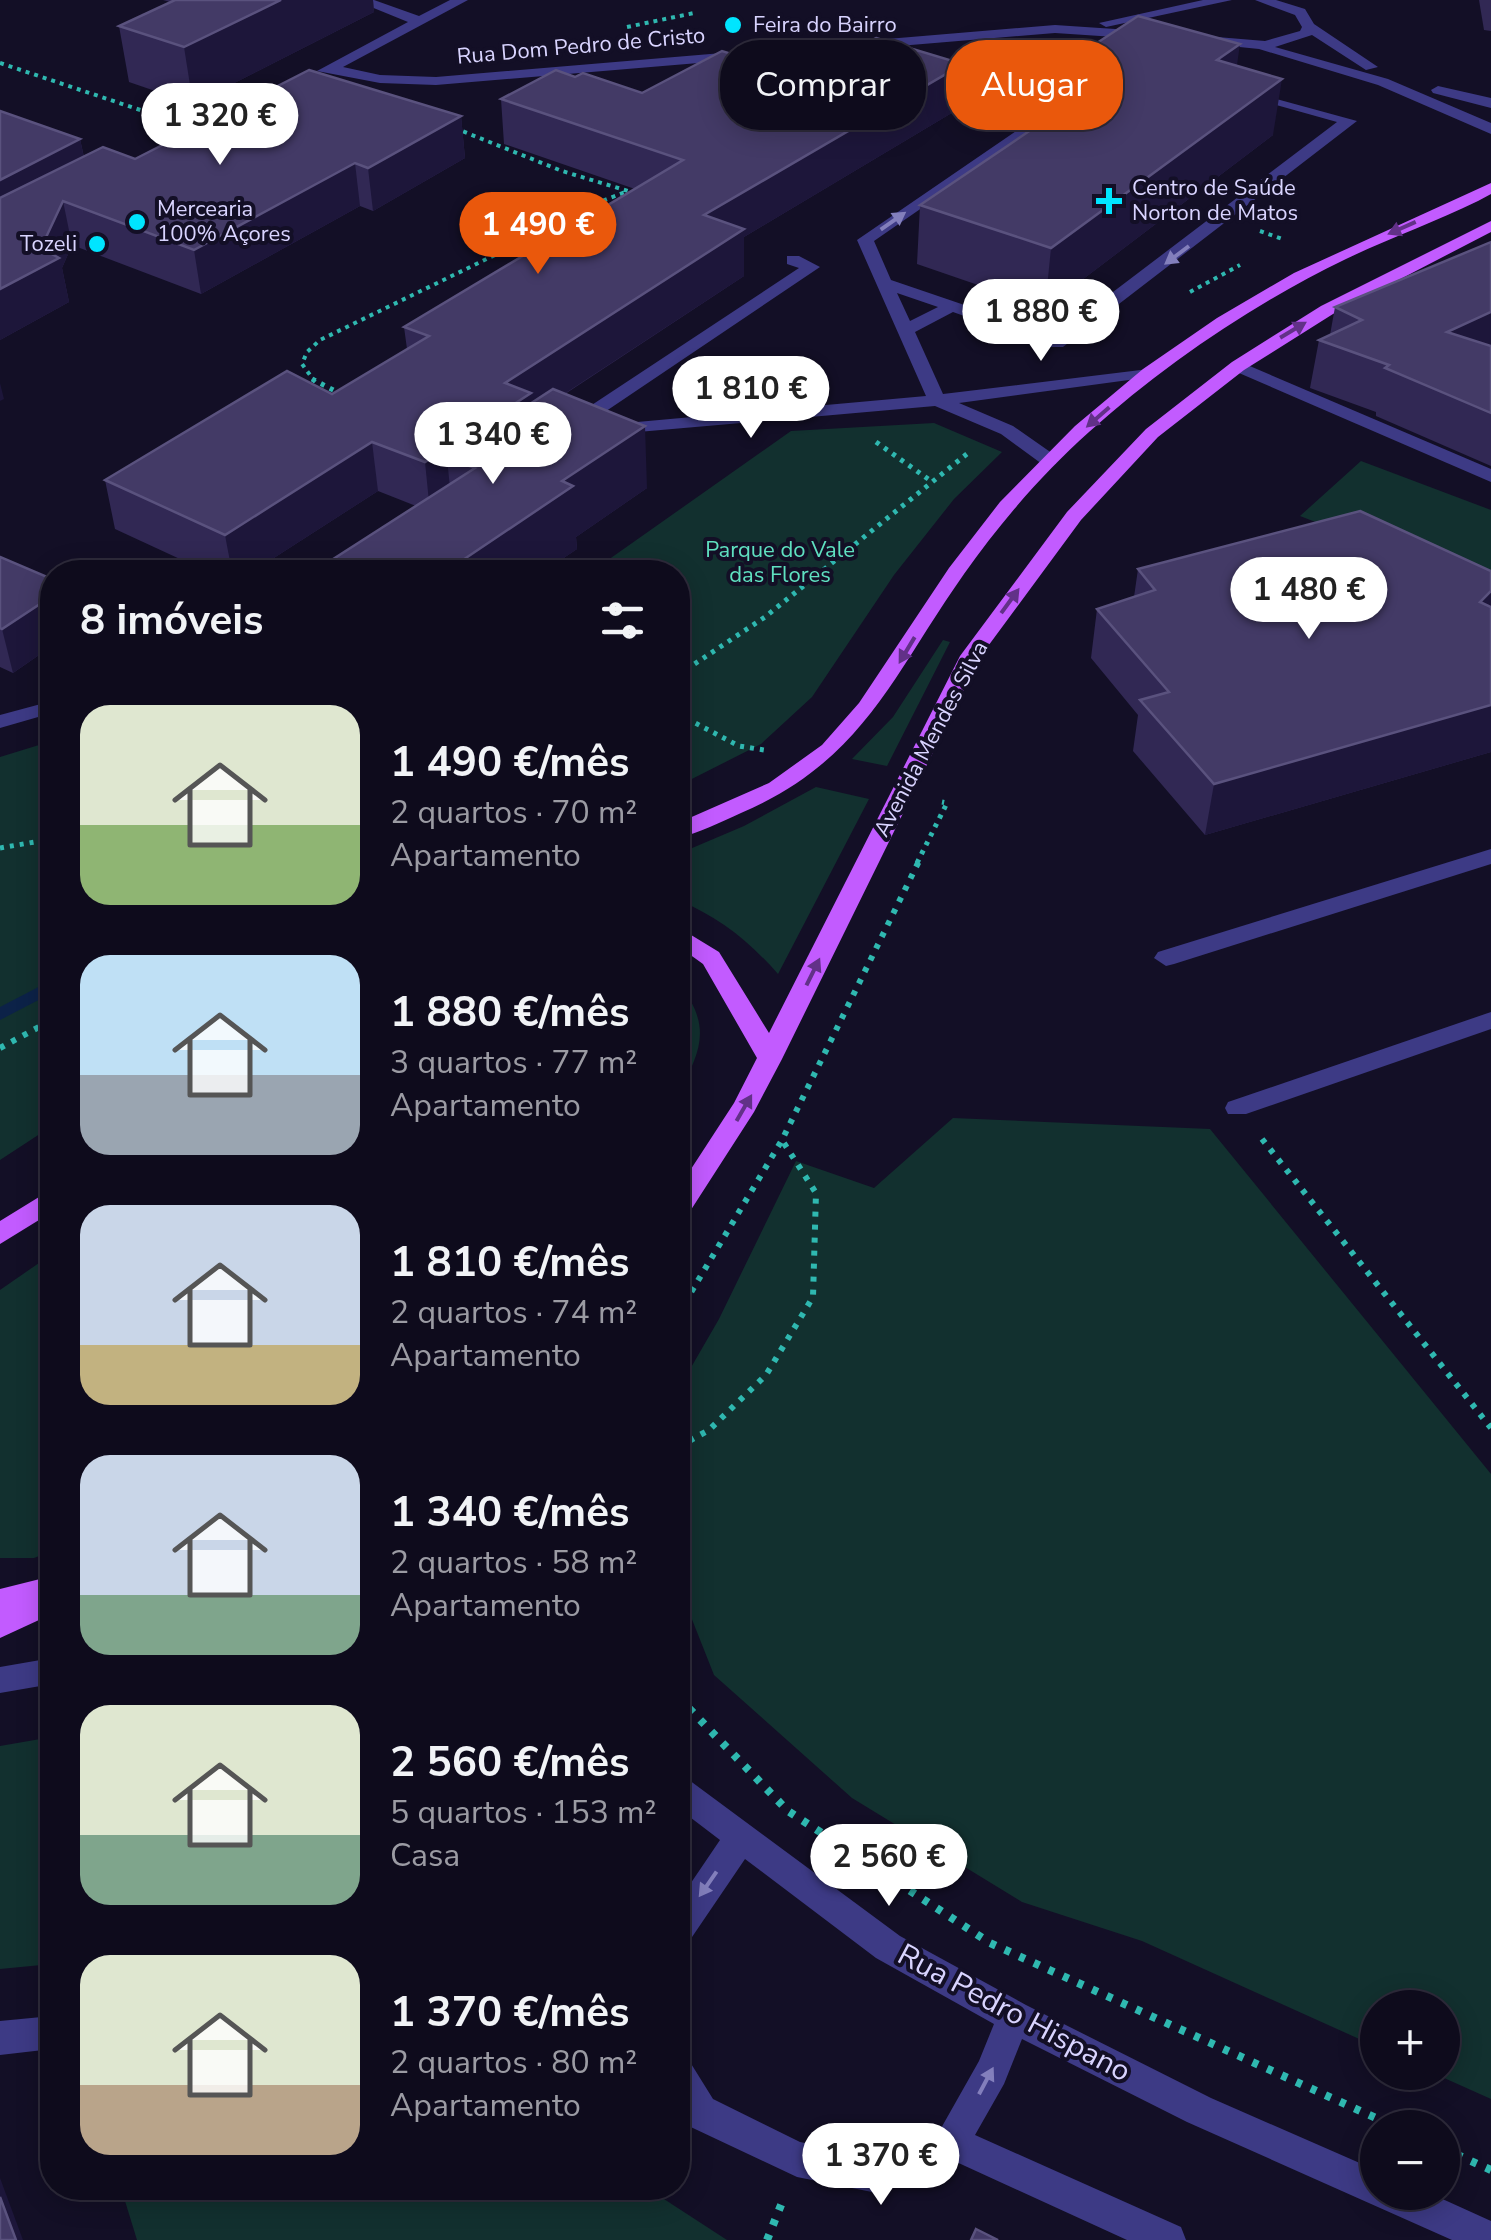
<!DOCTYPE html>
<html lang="pt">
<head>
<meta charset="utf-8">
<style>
  :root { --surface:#0e0b1c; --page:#1c1929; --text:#f1f3f6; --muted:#9b9ba3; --line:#2e2b3b; --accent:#ea580c }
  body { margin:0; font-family:"Nunito Sans",sans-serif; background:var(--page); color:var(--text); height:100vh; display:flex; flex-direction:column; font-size:38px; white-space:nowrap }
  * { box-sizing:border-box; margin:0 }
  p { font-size:32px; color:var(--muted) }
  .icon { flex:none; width:55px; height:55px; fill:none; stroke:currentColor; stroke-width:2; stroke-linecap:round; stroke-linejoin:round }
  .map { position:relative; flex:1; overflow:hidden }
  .side { position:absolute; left:40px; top:560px; width:650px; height:1640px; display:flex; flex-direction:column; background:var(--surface); border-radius:40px; box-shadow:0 5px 25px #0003,0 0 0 2px var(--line) }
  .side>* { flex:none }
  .top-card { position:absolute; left:720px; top:40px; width:620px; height:90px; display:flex; gap:20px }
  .controls { position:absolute; left:1360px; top:1990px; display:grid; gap:20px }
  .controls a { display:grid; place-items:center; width:100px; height:100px; border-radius:50%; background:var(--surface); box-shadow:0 5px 25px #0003,0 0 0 2px var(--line); font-size:50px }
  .price { position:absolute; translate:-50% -85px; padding:0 22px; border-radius:35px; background:#fff; color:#222; font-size:32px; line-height:65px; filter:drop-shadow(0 2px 5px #0008) }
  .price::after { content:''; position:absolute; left:50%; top:60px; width:30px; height:22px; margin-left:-15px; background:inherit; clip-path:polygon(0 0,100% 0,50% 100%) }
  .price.on { background:var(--accent); color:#fff }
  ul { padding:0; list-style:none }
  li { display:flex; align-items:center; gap:30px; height:250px; padding:0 40px }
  li span { display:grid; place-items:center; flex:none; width:280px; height:200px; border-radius:30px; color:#555 }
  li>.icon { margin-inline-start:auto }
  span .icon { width:120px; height:120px; fill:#fffc; stroke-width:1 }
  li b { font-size:42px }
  h2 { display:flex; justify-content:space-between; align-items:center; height:120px; padding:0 40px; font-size:42px }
  .tag { padding:0 35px; border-radius:40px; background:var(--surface); box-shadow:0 5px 25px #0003,0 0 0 2px var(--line); font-size:35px; line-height:90px }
  .tag.on { background:var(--accent); color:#fff }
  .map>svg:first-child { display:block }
  .green { fill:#12302f }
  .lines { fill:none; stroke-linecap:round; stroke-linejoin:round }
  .stream { fill:#0c2248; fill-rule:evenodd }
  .path-far3 { stroke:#2fb8b0; stroke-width:4; stroke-dasharray:4 5; stroke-linecap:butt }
  .path-far2 { stroke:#2fb8b0; stroke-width:5; stroke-dasharray:4 6; stroke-linecap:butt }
  .path-far1 { stroke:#2fb8b0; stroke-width:6; stroke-dasharray:5 8; stroke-linecap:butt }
  .path { stroke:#2fb8b0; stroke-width:8; stroke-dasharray:6 10; stroke-linecap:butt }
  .minor { fill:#3d3a85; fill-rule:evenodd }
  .major { fill:#c25bff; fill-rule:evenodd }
  .wall { fill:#312854 }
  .shaded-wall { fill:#1d163a }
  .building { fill:#433a66; stroke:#5a527e; stroke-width:2.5 }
  .oneway { fill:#837fbc }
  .oneway2 { fill:#623188 }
  .poi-dot { fill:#00e5ff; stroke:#130f26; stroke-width:4 }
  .labels { text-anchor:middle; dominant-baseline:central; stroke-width:8; stroke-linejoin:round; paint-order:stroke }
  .far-poi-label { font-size:22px; fill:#d9d4ff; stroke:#130f26; text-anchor:start }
  .far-street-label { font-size:22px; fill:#d9d4ff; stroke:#130f26 }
  .far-park-label { font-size:22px; fill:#5fe0c0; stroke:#130f26 }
  .near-street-label { font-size:30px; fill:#d9d4ff; stroke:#130f26 }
</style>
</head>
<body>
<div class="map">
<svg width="1491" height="2240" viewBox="0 0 1491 2240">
  <rect width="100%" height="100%" fill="#130f26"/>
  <g class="green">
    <polygon points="934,423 1002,452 954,499 894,575 812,697 761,744 678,786 678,572 591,572 791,431"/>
    <polygon points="1361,461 1491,510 1491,590 1300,516"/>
    <polygon points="943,640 950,642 887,766 852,759 893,717"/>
    <polygon points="52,741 52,1126 0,1160 0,757"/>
    <path d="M816 787 869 799 778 974C749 941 719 917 678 900V854L744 826Z"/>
    <path d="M678 983C712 1024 702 1051 678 1093Z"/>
    <polygon points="953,1118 1210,1129 1491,1474 1491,2099 1433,2073 1442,2072 1442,2008 1378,2008 1377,2047 1142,1941 1022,1902 852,1798 714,1675 678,1584 678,1390 719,1319 796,1161 874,1188"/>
    <polygon points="52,1254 52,1551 34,1558 0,1558 0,1290"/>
    <polygon points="52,1737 52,1964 0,1969 0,1746"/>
    <polygon points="121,2188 647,2188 727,2240 137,2240"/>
  </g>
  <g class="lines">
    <polygon class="stream" points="52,980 52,993 0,1020 0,1007"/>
    <g class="path-far3">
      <polyline points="627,27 694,13"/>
      <polyline points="0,63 200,130"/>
      <polyline points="1260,231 1285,240"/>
      <polyline points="1190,292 1240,265"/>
      <polyline points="315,382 302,364 307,352 320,340 501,252 555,219 628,191 562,171 457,129"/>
    </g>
    <g class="path-far2">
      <polyline points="312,379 341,394"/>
      <polyline points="876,442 931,481"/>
      <polyline points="678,675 765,617 968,453"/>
      <polyline points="678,714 739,746 764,750"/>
      <polyline points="0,848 52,839"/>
      <polyline points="917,863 947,803 942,802"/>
    </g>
    <g class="path-far1">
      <polyline points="0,1048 52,1020"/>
      <polyline points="1262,1139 1491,1428"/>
      <polyline points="678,1314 782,1140 919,861"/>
      <polyline points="678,1447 709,1430 766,1375 813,1297 816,1193 782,1140"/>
    </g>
    <g class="path">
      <polyline points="678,1697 788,1811 990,1943 1398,2128"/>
      <polyline points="1442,2148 1491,2170"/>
      <polyline points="767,2240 783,2200"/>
    </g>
    <g class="minor">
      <polygon points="354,0 374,0 419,16 450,0 468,0 343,67 380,75 436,77 1055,25 1145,31 1152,35 1145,39 1055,33 436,85 380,83 317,71 408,22"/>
      <polygon points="1203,0 1232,0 1106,27 1099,23"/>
      <polygon points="1255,0 1276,0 1305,9 1314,24 1378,67 1366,70 1312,35 1275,47 1388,79 1491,123 1491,134 1378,85 1259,49 1200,43 1200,37 1205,36 1265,41 1300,31 1302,27 1295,15"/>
      <polygon points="1438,86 1491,98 1491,108 1433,93 1431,90"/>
      <path d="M1244 90 1357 121 1063 347H1051L953 312 915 332 943 394 1157 368V376L1151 377 959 403 1013 426 1056 456V464H1042L1001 434 935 406 615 434 606 429 615 424 926 396 857 240 1063 99 1071 104 1068 107 874 241 891 280 1055 336 1337 122 1244 96ZM897 293 938 307 910 321Z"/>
      <polygon points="787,256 799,256 820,267 578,430 566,430 566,422 799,268 787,264"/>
      <polygon points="1238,361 1491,469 1491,482 1232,370 1229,366"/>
      <polygon points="52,701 52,713 0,728 0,715"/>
      <polygon points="1491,849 1491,864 1174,964 1166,966 1154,958 1158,952"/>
      <polygon points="1491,1012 1491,1029 1246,1114 1228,1114 1225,1108 1228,1102"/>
      <polygon points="52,1658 52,1684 0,1693 0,1667"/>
      <polygon points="678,1776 689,1780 900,1936 1026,2005 1211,2098 1378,2171 1378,2192 1427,2192 1491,2221 1491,2240 1452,2240 1187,2122 1022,2039 1004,2084 975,2135 1181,2227 1186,2240 1127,2240 952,2160 877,2193 797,2177 678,2121 678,2057 690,2062 713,2099 800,2142 877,2157 940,2130 979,2061 994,2024 876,1958 745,1859 690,1940 678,1944 678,1902 720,1840 678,1808"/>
      <polygon points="52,2016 52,2049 0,2055 0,2021"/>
    </g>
    <g class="major">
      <path d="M1491 183V194L1478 201C1435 222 1390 238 1346 259 1253 304 1166 363 1089 432 1042 474 1000 523 964 574 892 676 864 760 741 813 721 822 699 833 678 838V823L769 783 822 745 859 703 949 568 1000 502 1075 426 1143 369 1217 318 1294 273Z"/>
      <polygon points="1491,221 1491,232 1333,314 1244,370 1158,437 1081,520 980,657 782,1059 754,1112 687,1216 678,1218 678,1189 734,1103 757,1058 703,964 678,946 678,927 719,952 769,1033 960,656 1067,512 1146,429 1232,362 1321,306"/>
      <polygon points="52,1189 52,1212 0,1244 0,1221"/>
      <polygon points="48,1577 52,1579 52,1614 0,1638 0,1589"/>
    </g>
  </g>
  <g class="wall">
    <polygon points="163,0 373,0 374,12 193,104 129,82 119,26 170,2"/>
    <polygon points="1479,0 1491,0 1491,31 1484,30"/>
    <polygon points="963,64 960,108 744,237 744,276 565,394 647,488 576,537 577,549 543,572 313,572 416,506 378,491 252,572 208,572 115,529 105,480 332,394 407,349 404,327 635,189 504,144 501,99 575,77 642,93 804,76"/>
    <polygon points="1237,66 1273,135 1045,308 917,264 920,205 1036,127 1039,81"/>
    <polygon points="461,116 465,158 373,211 360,206 201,294 72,245 62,268 69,302 0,340 80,139 84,157 135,159"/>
    <polygon points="1491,242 1491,466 1376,416 1376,412 1310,388 1319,340 1330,335 1335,307"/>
    <polygon points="0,557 52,579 52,646 13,673 0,667"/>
    <polygon points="1138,569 1491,571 1491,752 1205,835 1133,751 1138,715 1091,658 1097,609 1134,597"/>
  </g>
  <g class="shaded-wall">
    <polygon points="281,0 373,0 374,12 193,104 184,47"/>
    <polygon points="1240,44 1232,100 1217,60"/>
    <polygon points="963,64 960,108 744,237 744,276 532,415 475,468 447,458 451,498 430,512 425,462 505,383 704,215"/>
    <polygon points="1282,79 1273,135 1045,308 1051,248"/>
    <polygon points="461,116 465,158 373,211 368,168"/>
    <polygon points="80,139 89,182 0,228 0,180"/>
    <polygon points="355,163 360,206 201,294 194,250"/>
    <polygon points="63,201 72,245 62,268 69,302 0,340 0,289 41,248"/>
    <polygon points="1491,312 1491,355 1447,332"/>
    <polygon points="0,383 4,399 0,401"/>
    <polygon points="645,426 647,488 576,537 577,549 543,572 445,572 562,481"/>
    <polygon points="372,442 378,491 252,572 232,572 225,535"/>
    <polygon points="1491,591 1491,627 1480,602"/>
    <polygon points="52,596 52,646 13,673 2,629"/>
    <polygon points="1491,705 1491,752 1205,835 1214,784"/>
    <polygon points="0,2178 23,2240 16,2240 0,2197"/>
  </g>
  <g class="building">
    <polygon points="175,0 281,0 184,47 119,26"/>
    <polygon points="1138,16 1240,44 1217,60 1282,79 1051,248 920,205 1084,94 1039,81"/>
    <polygon points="876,38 963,64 704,215 744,229 505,383 531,393 425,462 372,442 225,535 105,480 287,371 332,394 429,336 404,327 683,160 501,99 556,70 575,77 583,73 642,93 722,51 804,76"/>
    <polygon points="309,70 461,116 368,168 355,163 194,250 63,201 41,248 59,258 0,289 0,198 103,147 135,159"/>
    <polygon points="0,111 80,139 0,180"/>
    <polygon points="1491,242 1491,312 1447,332 1491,346 1491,413 1385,368 1389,365 1319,340 1362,320 1335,307"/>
    <polygon points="553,389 645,426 562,481 573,486 445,572 313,572 475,468 447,458"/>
    <polygon points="1360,511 1491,571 1491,591 1480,602 1491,607 1491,705 1214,784 1140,700 1169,692 1097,609 1155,590 1138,569"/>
    <polygon points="0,557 52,579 52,596 2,629 0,628"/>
    <polygon points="0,2197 16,2240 0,2240"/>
    <polygon points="976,2229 998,2240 971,2240"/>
  </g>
  <defs><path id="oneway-solid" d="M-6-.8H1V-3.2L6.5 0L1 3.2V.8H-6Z" transform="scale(2.5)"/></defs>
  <g class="oneway">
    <use href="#oneway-solid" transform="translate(893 221) rotate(-35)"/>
    <use href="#oneway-solid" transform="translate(1177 255) rotate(143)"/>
    <use href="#oneway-solid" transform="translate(708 1884) rotate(125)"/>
    <use href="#oneway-solid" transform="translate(986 2081) rotate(-62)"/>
  </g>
  <g class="oneway2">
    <use href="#oneway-solid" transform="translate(1402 228) rotate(156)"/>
    <use href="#oneway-solid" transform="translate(1293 330) rotate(-31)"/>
    <use href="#oneway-solid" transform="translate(1098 417) rotate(139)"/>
    <use href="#oneway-solid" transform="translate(1010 601) rotate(-54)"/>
    <use href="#oneway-solid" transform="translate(907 650) rotate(121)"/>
    <use href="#oneway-solid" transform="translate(813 972) rotate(-64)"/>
    <use href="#oneway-solid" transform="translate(744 1108) rotate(-60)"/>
  </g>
  <g class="poi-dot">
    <circle cx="733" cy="25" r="10"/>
    <path d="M1104 186h10v10h10v10h-10v10h-10v-10h-10v-10h10z"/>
    <circle cx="137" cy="222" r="10"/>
    <circle cx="97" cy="244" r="10"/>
  </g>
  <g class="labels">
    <g class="far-poi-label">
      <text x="753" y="25">Feira do Bairro</text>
      <text x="1132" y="188">Centro de Saúde<tspan x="1132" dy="25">Norton de Matos</tspan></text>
      <text x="157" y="209">Mercearia<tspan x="157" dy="25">100% Açores</tspan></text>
      <text x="77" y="244" text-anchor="end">Tozeli</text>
    </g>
    <g class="far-street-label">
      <text transform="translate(581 46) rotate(-5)">Rua Dom Pedro de Cristo</text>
      <text transform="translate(931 739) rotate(-62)">Avenida Mendes Silva</text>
    </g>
    <g class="far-park-label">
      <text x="780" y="550">Parque do Vale<tspan x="780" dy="25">das Flores</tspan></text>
    </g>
    <g class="near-street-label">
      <text transform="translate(1014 2013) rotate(28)">Rua Pedro Hispano</text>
    </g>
  </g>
</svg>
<div class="controls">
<a>+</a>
<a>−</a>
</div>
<b class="price" style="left:220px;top:168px">1 320 €</b>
<b class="price on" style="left:538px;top:277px">1 490 €</b>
<b class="price" style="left:1041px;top:364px">1 880 €</b>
<b class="price" style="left:751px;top:441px">1 810 €</b>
<b class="price" style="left:493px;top:487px">1 340 €</b>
<b class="price" style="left:1309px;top:642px">1 480 €</b>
<b class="price" style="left:889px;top:1909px">2 560 €</b>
<b class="price" style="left:881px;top:2208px">1 370 €</b>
<div class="top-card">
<a class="tag">Comprar</a>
<a class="tag on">Alugar</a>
</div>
<section class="side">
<h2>8 imóveis<svg class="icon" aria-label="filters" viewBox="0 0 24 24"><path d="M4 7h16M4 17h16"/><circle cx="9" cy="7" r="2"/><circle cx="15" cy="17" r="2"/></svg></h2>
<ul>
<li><span style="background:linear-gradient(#dfe7d0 60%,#8fb573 0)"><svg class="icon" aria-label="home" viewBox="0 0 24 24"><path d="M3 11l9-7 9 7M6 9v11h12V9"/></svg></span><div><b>1 490 €/mês</b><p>2 quartos · 70 m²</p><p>Apartamento</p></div></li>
<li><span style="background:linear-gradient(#bfe0f5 60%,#9aa5b1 0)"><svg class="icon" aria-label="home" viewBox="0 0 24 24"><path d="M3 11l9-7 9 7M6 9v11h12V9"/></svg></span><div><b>1 880 €/mês</b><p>3 quartos · 77 m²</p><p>Apartamento</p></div></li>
<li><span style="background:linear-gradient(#c9d6e8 70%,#c2b280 0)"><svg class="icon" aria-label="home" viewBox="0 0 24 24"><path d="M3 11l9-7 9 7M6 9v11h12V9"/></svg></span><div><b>1 810 €/mês</b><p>2 quartos · 74 m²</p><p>Apartamento</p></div></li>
<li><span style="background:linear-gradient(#c9d6e8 70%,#7fa58c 0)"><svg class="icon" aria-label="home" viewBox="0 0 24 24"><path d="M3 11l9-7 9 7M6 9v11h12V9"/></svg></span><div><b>1 340 €/mês</b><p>2 quartos · 58 m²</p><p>Apartamento</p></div></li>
<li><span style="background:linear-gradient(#dfe7d0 65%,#7fa58c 0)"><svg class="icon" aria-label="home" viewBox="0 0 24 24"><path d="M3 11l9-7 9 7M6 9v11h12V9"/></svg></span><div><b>2 560 €/mês</b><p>5 quartos · 153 m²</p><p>Casa</p></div></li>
<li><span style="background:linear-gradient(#dfe7d0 65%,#b9a48a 0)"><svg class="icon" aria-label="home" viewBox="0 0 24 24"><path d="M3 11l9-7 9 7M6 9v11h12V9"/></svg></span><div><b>1 370 €/mês</b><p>2 quartos · 80 m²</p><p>Apartamento</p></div></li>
</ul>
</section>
</div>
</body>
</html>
